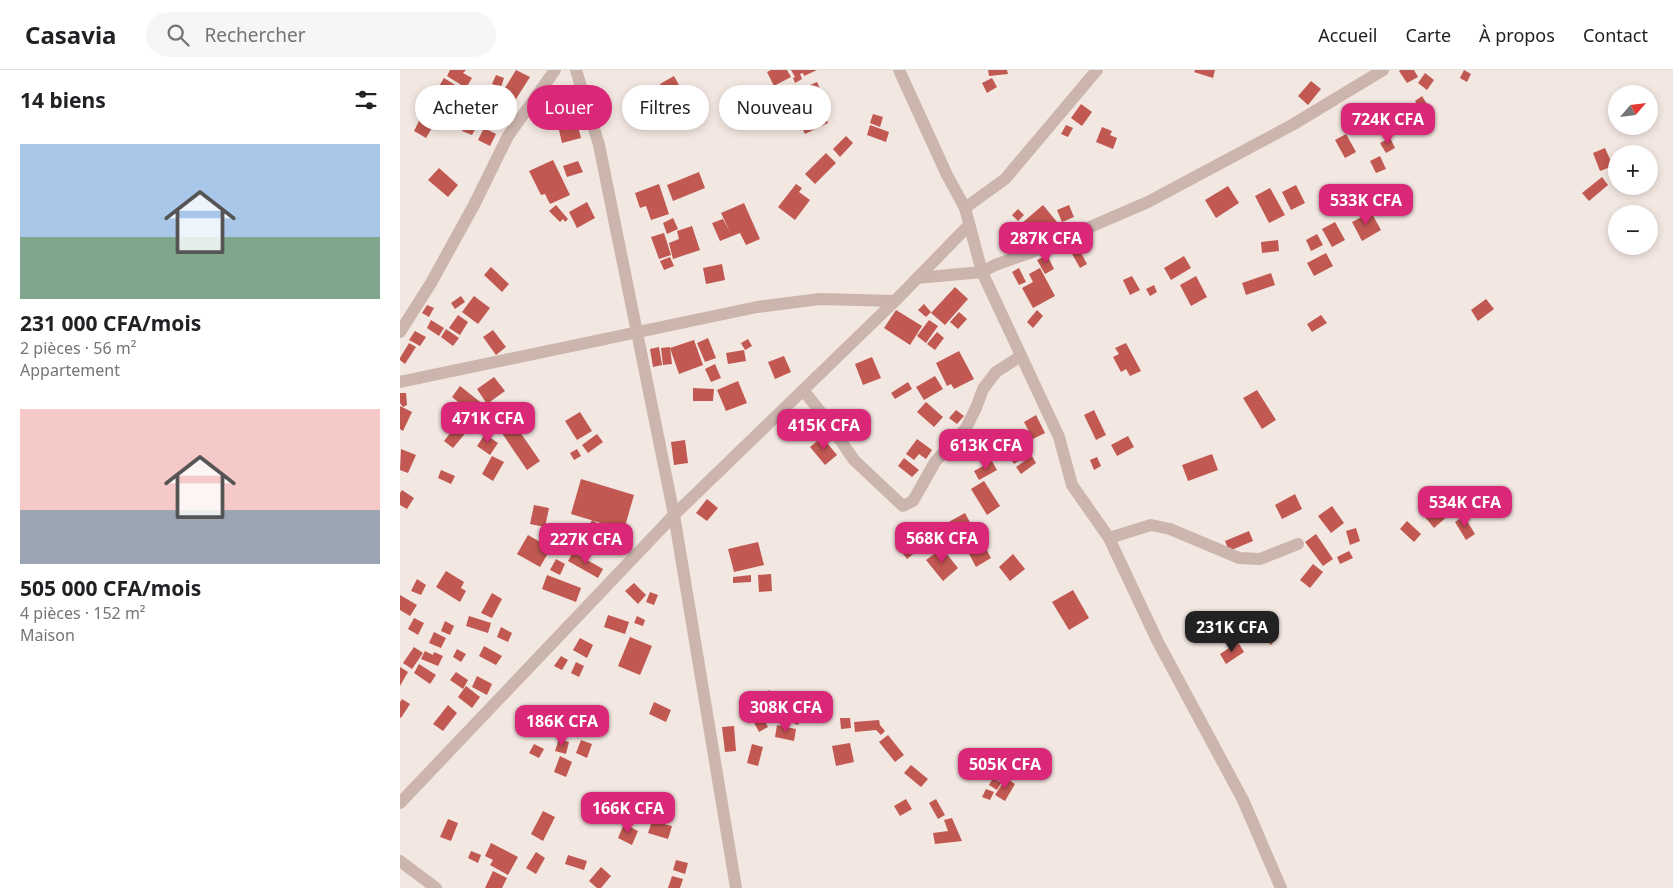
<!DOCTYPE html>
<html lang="fr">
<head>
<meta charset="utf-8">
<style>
  :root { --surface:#fff; --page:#f6f6f6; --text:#202124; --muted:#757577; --line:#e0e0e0; --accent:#db2777 }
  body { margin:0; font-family:"Noto Sans",sans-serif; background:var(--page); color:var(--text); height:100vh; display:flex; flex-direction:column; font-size:19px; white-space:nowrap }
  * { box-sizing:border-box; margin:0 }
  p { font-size:16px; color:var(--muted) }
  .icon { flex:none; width:28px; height:28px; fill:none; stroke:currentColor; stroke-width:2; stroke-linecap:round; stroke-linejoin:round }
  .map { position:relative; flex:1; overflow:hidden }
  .details { display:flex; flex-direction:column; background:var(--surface); width:400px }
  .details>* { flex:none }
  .banner { position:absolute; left:15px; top:15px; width:475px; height:45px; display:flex; gap:10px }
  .needle { width:32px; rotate:62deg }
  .buttons { position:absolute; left:1208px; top:15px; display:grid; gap:10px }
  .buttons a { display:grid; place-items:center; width:50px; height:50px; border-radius:50%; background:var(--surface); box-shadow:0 2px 8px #0003; font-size:25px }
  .price { position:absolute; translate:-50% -42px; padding:0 11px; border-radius:10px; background:var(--accent); color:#fff; font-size:16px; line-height:32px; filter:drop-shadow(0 1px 2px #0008) }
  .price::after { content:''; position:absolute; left:50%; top:30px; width:15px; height:11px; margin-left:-8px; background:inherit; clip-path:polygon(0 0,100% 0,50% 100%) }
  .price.current { background:#222; color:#fff }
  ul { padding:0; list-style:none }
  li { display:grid; align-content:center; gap:10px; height:265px; padding:0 20px }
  li span { display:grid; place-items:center; height:155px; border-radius:0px; color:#555 }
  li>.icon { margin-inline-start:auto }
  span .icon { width:90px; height:90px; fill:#fffc; stroke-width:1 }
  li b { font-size:21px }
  h2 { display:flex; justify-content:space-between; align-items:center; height:60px; padding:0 20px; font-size:21px }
  .tag { padding:0 18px; border-radius:22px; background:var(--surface); box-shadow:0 2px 8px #0003; font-size:18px; line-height:45px }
  .tag.current { background:var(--accent); color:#fff }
  header { display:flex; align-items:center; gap:30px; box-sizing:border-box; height:70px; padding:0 25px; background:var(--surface); border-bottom:1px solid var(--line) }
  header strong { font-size:24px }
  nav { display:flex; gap:28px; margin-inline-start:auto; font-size:18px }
  .search { width:350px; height:45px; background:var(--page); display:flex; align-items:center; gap:12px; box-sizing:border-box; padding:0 18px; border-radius:28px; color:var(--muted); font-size:19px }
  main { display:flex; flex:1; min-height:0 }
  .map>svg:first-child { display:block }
  .building { fill:#c15851 }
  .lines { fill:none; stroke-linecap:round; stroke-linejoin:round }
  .street { stroke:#cbb5ad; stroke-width:12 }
</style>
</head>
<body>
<header>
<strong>Casavia</strong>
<div class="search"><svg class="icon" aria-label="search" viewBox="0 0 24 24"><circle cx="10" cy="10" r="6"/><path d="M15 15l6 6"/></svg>Rechercher</div>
<nav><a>Accueil</a><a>Carte</a><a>À propos</a><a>Contact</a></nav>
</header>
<main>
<section class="details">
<h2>14 biens<svg class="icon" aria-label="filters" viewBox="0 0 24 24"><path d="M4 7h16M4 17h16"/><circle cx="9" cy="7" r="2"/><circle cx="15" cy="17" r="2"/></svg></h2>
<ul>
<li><span style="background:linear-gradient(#a9c7e8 60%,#7fa58c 0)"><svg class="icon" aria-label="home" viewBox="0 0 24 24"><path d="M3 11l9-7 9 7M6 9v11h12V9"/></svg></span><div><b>231 000 CFA/mois</b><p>2 pièces · 56 m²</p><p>Appartement</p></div></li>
<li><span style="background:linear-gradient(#f6c9c9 65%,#9aa5b1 0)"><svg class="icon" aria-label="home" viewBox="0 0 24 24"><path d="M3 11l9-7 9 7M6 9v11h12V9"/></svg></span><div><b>505 000 CFA/mois</b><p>4 pièces · 152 m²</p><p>Maison</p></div></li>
</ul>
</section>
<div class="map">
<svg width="1273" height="818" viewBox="0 0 1273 818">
  <rect width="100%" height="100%" fill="#f3e7e1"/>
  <g class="building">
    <polygon points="50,0 66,0 63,3 72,8 66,18 47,6"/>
    <polygon points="116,0 130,7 116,29 103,21"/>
    <polygon points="371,0 387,0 391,7 374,16 367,2"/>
    <polygon points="391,0 417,0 404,6 403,3 400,4 402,9 395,13 393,8 395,7"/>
    <polygon points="588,0 607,0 608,4 589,6"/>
    <polygon points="795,0 815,0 813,8 794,2"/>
    <polygon points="1001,0 1014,0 1018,7 1007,13 999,1"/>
    <polygon points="1064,0 1071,4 1067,12 1060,8"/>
    <polygon points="1025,3 1034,10 1027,20 1018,13"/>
    <polygon points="96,5 104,8 101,17 92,14"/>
    <polygon points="274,6 285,26 270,33 260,14"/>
    <polygon points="44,8 65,21 61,28 58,28 50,40 32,28"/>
    <polygon points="592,8 597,17 587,23 582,13"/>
    <polygon points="911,11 921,19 908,35 898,26"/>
    <polygon points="417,12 426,33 420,35 428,53 405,64 394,40 398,37 396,34 403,28 399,20"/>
    <polygon points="67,19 77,24 69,39 60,34"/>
    <polygon points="170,25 181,68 162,73 152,30"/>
    <polygon points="1022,26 1027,34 1020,39 1015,31"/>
    <polygon points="681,34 692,42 682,56 671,48"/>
    <polygon points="983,34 999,52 989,61 973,43"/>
    <polygon points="1011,34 1016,41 1008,46 1003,39"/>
    <polygon points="473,44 483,47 480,57 470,53"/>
    <polygon points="20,49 33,56 26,68 14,61"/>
    <polygon points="68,49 78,54 72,65 62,61"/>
    <polygon points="470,55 489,62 486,72 467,65"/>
    <polygon points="666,55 673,58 668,67 661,64"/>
    <polygon points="702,57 712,61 710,65 717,68 713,79 696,72"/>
    <polygon points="84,58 96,64 90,76 78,70"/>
    <polygon points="946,64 956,82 945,88 935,70"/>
    <polygon points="446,66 453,73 440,87 433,79"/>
    <polygon points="990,68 995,78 986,83 980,73"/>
    <polygon points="1205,78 1213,96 1200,101 1193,83"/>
    <polygon points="426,83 436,93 415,114 405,104"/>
    <polygon points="980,86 986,99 976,103 970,91"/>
    <polygon points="153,90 170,125 150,134 145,124 141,125 129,101"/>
    <polygon points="178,91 183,102 167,107 163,96"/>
    <polygon points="39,98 58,115 48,127 28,110"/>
    <polygon points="299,102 305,118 273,131 267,115"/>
    <polygon points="1202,107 1208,115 1189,131 1182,123"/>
    <polygon points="259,114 269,144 251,150 246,136 240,138 235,123"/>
    <polygon points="396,114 402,118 399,122 410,130 395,150 378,137"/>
    <polygon points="896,115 905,133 891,140 882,122"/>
    <polygon points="828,116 839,133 816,148 805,130"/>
    <polygon points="870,118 885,145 869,153 855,126"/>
    <polygon points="187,132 195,148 177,158 169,142"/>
    <polygon points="344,133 360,169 346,175 340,163 320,171 312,153 323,149 330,162 321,143"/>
    <polygon points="156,135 168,149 165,152 163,149 160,152 149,141"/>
    <polygon points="643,135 657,152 636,170 622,153"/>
    <polygon points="669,135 674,147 662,152 657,140"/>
    <polygon points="618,139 624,145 618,151 612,145"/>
    <polygon points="971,142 981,160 962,171 952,152"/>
    <polygon points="273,148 278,159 267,164 263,153"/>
    <polygon points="935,152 945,170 932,177 922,159"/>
    <polygon points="292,156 300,180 273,189 269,173 279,169 277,161"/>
    <polygon points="264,163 271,185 259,189 251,167"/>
    <polygon points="917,164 923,175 911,181 906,170"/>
    <polygon points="878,170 879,181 862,183 861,172"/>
    <polygon points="678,177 687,194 680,198 671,182"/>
    <polygon points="926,183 933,196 914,206 907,193"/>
    <polygon points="647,185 654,199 645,204 637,190"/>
    <polygon points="784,186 791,198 771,210 764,198"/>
    <polygon points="270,187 274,196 264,200 260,191"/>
    <polygon points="322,194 325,210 306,214 303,198"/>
    <polygon points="91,197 109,214 102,222 84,205"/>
    <polygon points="619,198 626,212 619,215 612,202"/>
    <polygon points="640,198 655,226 633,238 622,218 633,212 629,204"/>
    <polygon points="871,203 875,215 846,225 842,213"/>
    <polygon points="732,206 740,220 730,225 723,210"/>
    <polygon points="796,206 807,227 791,236 780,215"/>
    <polygon points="754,215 757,222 750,226 746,219"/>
    <polygon points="555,217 568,229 545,255 531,243"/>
    <polygon points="61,226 65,232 55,239 51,233"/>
    <polygon points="74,226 90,238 78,254 62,242"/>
    <polygon points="1086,229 1094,239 1078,251 1071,240"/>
    <polygon points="524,234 531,242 526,247 518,240"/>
    <polygon points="27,235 34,238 29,247 22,243"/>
    <polygon points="496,240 522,256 510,275 484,258"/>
    <polygon points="637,240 643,246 633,258 627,252"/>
    <polygon points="559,242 567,249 558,259 550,252"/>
    <polygon points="58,245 68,252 60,265 49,258"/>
    <polygon points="921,245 927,253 912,262 907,254"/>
    <polygon points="31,250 44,258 39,266 27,258"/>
    <polygon points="529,250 538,256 526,273 517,266"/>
    <polygon points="46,259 59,268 53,276 41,267"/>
    <polygon points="93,260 106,277 96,285 83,267"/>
    <polygon points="15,261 26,267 20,276 9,270"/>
    <polygon points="537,262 544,268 535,280 527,274"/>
    <polygon points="308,268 316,288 305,292 297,273"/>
    <polygon points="348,269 352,276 345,280 341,273"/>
    <polygon points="294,270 303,295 279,304 270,278"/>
    <polygon points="9,273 16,277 5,294 0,290 0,288"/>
    <polygon points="726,273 741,301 730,306 726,299 721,302 713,287 719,284 715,278"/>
    <polygon points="259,277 262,295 253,297 250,279"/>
    <polygon points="270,277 272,294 263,295 261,278"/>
    <polygon points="344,280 346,291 328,294 326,283"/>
    <polygon points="559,281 574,309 554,319 551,314 547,316 536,293"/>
    <polygon points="384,286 391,302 375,309 368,292"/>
    <polygon points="472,287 481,308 463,315 455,294"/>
    <polygon points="315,294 321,308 311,312 305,299"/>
    <polygon points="535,306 543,319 524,330 516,317"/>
    <polygon points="94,307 105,321 87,334 77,319"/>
    <polygon points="338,311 347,333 326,341 317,320"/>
    <polygon points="508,312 512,319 495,329 491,323"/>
    <polygon points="60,316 89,339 80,350 52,327"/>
    <polygon points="293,318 314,319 313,331 293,331"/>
    <polygon points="857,320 876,350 862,359 843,328"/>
    <polygon points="0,323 6,323 7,335 3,337 0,333"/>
    <polygon points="526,332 543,347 534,357 517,342"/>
    <polygon points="0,336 12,342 3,361 0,359"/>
    <polygon points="102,336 140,391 127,400 89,344"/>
    <polygon points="556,340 564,346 557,354 549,348"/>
    <polygon points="694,340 706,365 696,370 684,345"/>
    <polygon points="60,341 74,349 69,357 56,349"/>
    <polygon points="180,342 192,361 177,370 165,351"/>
    <polygon points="636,345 645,363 633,369 624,352"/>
    <polygon points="58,353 68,360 53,378 44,371"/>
    <polygon points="598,360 609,379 598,385 588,366"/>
    <polygon points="85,364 98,373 90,385 77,376"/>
    <polygon points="197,364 203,372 188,383 182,375"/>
    <polygon points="728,366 734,377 717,386 711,375"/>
    <polygon points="422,367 437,385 425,395 410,377"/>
    <polygon points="517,369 532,380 526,389 519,384 514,390 506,384"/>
    <polygon points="285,370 288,393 274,395 271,372"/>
    <polygon points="624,374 630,383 614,394 608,384"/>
    <polygon points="1,379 16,385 8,403 0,400"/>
    <polygon points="177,379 181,386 174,390 170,383"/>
    <polygon points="812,384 818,400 788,411 782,395"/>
    <polygon points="92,386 104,392 93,411 82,404"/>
    <polygon points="632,386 636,393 621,404 616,397"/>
    <polygon points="697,387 701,396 694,400 690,390"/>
    <polygon points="504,388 519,400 512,407 498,396"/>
    <polygon points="592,391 597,400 579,410 574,401"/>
    <polygon points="41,400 55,406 51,414 38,408"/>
    <polygon points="181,409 234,425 224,460 171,444"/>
    <polygon points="584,411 600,436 587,445 571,419"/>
    <polygon points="2,420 14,428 7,439 0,435 0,423"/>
    <polygon points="895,424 902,439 882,449 875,435"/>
    <polygon points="1035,428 1050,444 1034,458 1020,441"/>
    <polygon points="307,429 318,438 307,451 296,443"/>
    <polygon points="134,435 149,438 145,457 130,454"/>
    <polygon points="932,436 944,453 931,463 918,446"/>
    <polygon points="565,443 580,471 563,480 557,466 553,468 545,454"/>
    <polygon points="1064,446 1075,464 1066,470 1055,452"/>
    <polygon points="192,450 210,461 198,481 181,471"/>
    <polygon points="1007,451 1021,464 1014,472 1000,459"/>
    <polygon points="956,458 960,471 950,475 946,461"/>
    <polygon points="849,461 853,471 829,481 825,471"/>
    <polygon points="916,464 933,489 923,496 905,472"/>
    <polygon points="128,465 151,478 140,497 117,484"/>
    <polygon points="506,466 517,481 507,489 495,473"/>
    <polygon points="358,472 364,495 334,502 328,479"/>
    <polygon points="583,473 591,488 576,497 568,482"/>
    <polygon points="542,478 558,498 543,511 526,490"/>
    <polygon points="949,481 953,488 940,494 937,487"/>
    <polygon points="173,482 203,499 198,508 168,491"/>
    <polygon points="613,484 625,499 610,511 599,497"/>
    <polygon points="156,489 165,494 160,505 150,500"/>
    <polygon points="913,494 923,502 910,518 900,510"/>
    <polygon points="46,501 64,512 61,518 66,521 60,532 36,517"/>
    <polygon points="371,504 372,521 359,522 358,505"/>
    <polygon points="147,505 181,518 176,532 142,519"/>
    <polygon points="351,505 351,512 333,513 333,507"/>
    <polygon points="17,509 26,515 21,525 11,521"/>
    <polygon points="234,513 246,525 238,534 225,521"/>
    <polygon points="673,520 689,548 669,560 652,532"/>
    <polygon points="250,522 258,525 254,535 246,532"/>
    <polygon points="92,523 102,529 92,548 81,543"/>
    <polygon points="0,525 17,535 10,546 0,540"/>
    <polygon points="208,545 229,552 225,564 204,557"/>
    <polygon points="69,546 91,553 88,563 66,556"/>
    <polygon points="237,546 245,550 243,556 234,553"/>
    <polygon points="14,548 24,553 18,565 8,559"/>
    <polygon points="45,551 54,556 50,565 41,561"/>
    <polygon points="101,557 112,563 108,572 97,567"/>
    <polygon points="34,562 46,568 41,578 29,573"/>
    <polygon points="871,564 877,568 871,575 866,571"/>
    <polygon points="230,567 252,576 240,605 218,596"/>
    <polygon points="180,568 193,575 187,588 173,580"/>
    <polygon points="838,572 844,582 826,594 820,584"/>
    <polygon points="84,576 102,586 96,595 79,586"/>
    <polygon points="14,577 23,583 12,599 3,593"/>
    <polygon points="57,579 66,584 61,592 53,587"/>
    <polygon points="25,581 33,585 34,582 43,586 38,596 21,589"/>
    <polygon points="161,586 168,590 162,600 154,596"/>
    <polygon points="176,592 184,596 179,607 171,603"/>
    <polygon points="19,594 36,605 30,614 14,603"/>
    <polygon points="0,597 8,602 0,616"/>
    <polygon points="56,602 68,610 63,619 50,610"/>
    <polygon points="77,606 92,614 87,625 72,617"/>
    <polygon points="66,616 80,627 72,638 58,627"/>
    <polygon points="369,620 378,627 366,645 357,638"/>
    <polygon points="2,629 10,634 1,648 0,647 0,632"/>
    <polygon points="254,632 271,640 266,652 249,644"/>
    <polygon points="396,633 406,638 398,655 388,651"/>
    <polygon points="48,635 57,643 43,661 33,654"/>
    <polygon points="360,642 368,657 359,662 351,647"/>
    <polygon points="440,648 450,648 451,658 441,659"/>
    <polygon points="479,650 480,655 485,661 481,665 476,660 455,662 454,652"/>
    <polygon points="148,651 160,656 155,667 143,661"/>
    <polygon points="377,655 396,659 394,671 375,667"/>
    <polygon points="334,656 336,681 325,682 322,657"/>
    <polygon points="488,665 504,685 495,692 479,672"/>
    <polygon points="159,669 169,672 166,684 155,681"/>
    <polygon points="181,670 192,674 187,688 176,683"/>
    <polygon points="450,673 454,692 436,696 432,676"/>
    <polygon points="134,674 144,679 139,688 129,683"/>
    <polygon points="352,674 363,677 358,696 347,693"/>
    <polygon points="160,686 172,692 166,707 154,702"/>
    <polygon points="511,695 528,709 521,717 504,703"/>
    <polygon points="593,708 601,713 597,720 589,715"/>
    <polygon points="606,708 615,714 605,731 595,725"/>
    <polygon points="586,719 594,722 590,730 582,727"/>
    <polygon points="506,729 512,739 500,746 494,736"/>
    <polygon points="536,729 545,745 538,749 529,733"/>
    <polygon points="143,741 155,747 143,771 131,764"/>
    <polygon points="231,741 243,746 239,754 227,748"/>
    <polygon points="552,748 562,771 535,774 533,763 548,761 544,750"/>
    <polygon points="48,749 58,753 51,771 40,767"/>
    <polygon points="252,751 272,756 268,769 248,763"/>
    <polygon points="224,754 238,761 232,775 218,768"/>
    <polygon points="91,773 118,787 108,805 90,795 93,790 85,786"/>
    <polygon points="71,781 81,785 78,793 68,788"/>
    <polygon points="136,782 145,788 136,804 126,798"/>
    <polygon points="168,785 187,791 184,800 165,794"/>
    <polygon points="276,790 288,793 285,804 273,800"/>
    <polygon points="201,797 211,806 201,818 197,818 189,811"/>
    <polygon points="93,801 107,808 102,818 85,818"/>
    <polygon points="272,806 283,809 280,818 268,818"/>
  </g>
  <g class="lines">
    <g class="street">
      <polyline points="176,0 199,75 274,445 336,818"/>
      <polyline points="499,0 547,105 565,138 582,202 659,367 672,415 709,468 758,572 843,730 881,818"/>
      <polyline points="565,138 605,109 697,0"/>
      <polyline points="517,208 582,202 595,195 632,182 748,132 892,55 983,0"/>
      <polyline points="0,262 31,213 74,135 108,66 155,0"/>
      <polyline points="0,312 357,237 420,229 495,231"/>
      <polyline points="403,320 423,345 454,390 503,436 513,431 535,392 566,358 576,338 583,319 596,302 621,286"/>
      <polyline points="709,468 751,455 770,459 839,488 860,489 898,474"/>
      <polyline points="0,733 274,445 495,231 569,155"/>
      <polyline points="0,791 36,818"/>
    </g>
  </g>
</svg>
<div class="buttons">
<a><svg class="needle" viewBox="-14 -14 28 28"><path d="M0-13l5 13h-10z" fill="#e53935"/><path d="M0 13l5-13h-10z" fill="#757577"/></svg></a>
<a>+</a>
<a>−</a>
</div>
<b class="price" style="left:988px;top:75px">724K CFA</b>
<b class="price" style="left:966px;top:156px">533K CFA</b>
<b class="price" style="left:646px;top:194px">287K CFA</b>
<b class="price" style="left:88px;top:374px">471K CFA</b>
<b class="price" style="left:424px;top:381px">415K CFA</b>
<b class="price" style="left:586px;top:401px">613K CFA</b>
<b class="price" style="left:1065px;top:458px">534K CFA</b>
<b class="price" style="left:542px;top:494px">568K CFA</b>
<b class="price" style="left:186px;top:495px">227K CFA</b>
<b class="price current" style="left:832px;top:583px">231K CFA</b>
<b class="price" style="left:386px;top:663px">308K CFA</b>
<b class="price" style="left:162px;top:677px">186K CFA</b>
<b class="price" style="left:605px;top:720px">505K CFA</b>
<b class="price" style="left:228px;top:764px">166K CFA</b>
<div class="banner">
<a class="tag">Acheter</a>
<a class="tag current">Louer</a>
<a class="tag">Filtres</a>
<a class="tag">Nouveau</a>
</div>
</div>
</main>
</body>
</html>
